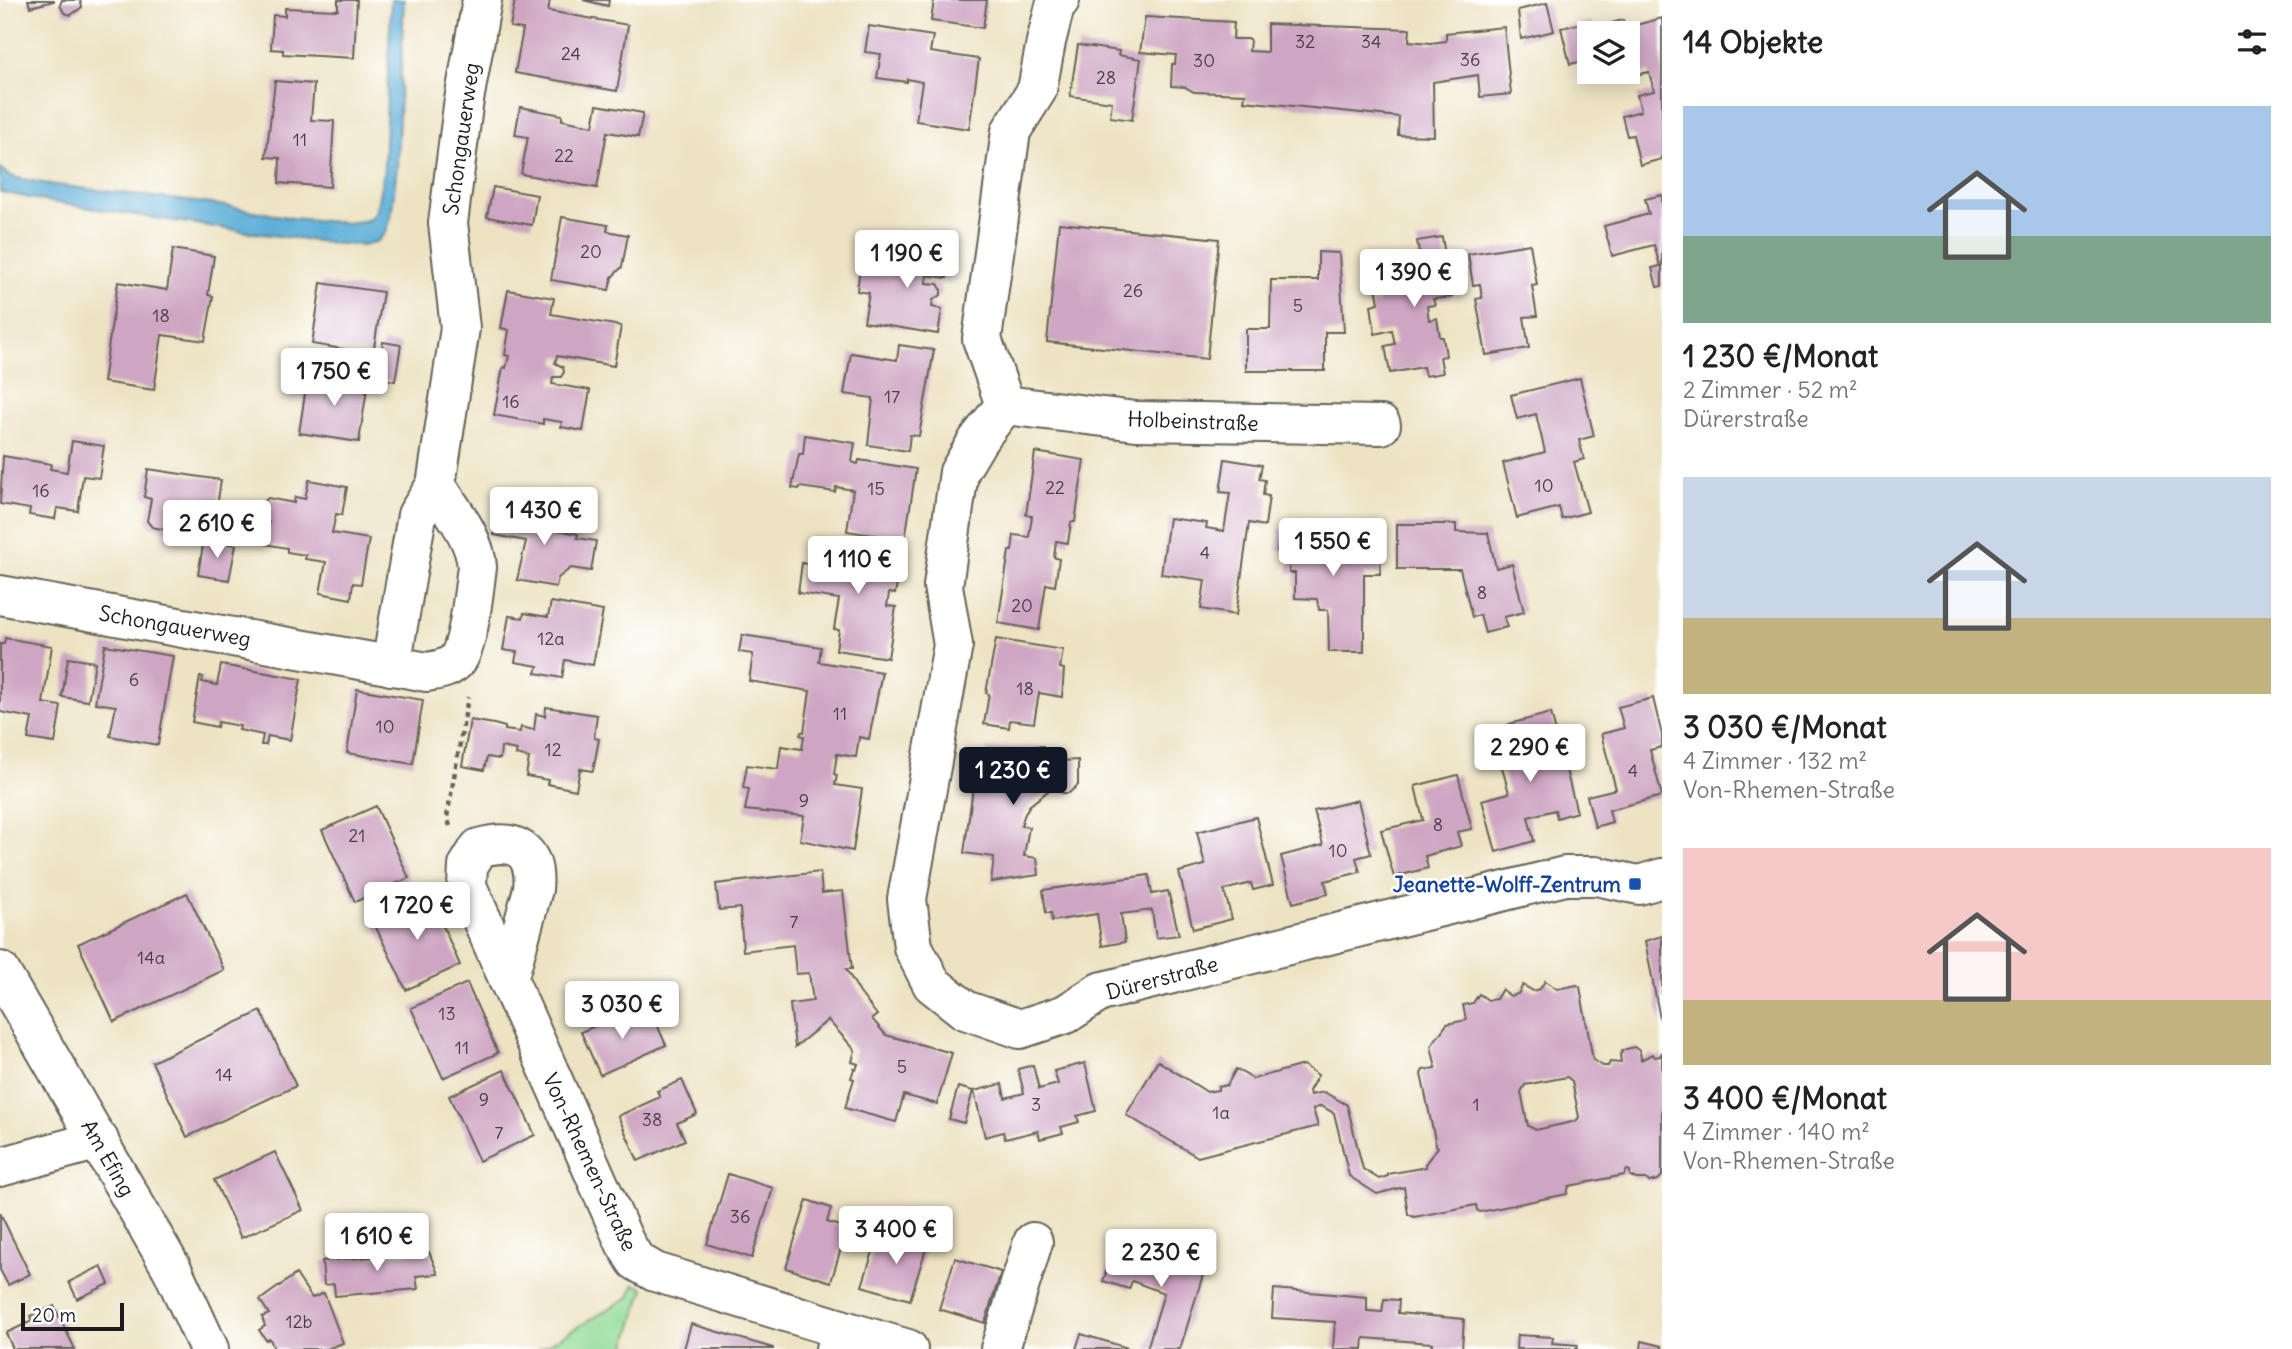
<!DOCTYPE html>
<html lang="de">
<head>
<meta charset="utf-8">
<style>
  :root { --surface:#fff; --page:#f2f2f2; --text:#222; --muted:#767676; --accent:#111827 }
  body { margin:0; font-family:Delius,sans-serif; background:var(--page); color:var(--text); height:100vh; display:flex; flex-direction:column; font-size:26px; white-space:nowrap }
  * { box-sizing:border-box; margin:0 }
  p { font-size:23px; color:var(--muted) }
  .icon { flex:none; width:38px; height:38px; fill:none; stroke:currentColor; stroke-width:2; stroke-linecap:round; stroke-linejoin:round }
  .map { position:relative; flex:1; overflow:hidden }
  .side { display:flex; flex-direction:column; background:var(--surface); width:630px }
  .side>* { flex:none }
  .buttons { position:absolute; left:1577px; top:21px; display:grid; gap:14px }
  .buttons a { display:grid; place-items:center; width:63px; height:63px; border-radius:0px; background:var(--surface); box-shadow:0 4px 18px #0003; font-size:35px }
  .scale { position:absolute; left:21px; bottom:18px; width:103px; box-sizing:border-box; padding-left:7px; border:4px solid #1c1c1c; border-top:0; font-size:19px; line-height:24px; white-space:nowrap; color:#1c1c1c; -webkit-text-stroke:5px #fff; paint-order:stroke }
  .price { position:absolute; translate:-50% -60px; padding:0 16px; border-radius:7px; background:#fff; color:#222; font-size:23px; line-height:46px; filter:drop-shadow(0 2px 4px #0008) }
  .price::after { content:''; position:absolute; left:50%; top:42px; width:21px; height:16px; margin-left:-10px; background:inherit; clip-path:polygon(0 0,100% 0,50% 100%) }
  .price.current { background:var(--accent); color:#fff }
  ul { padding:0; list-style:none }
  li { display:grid; align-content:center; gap:14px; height:371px; padding:0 21px }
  li span { display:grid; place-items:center; height:217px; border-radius:0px; color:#555 }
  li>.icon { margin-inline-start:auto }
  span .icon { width:126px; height:126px; fill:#fffc; stroke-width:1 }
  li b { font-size:30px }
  h2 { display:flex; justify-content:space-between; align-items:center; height:84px; padding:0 21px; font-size:30px }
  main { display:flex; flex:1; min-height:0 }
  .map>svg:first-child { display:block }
  .green { fill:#91db96; stroke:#567c59; stroke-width:2 }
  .water { fill:#5dafd8; stroke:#3c667a; stroke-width:2 }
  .building { fill:#cea5c2; fill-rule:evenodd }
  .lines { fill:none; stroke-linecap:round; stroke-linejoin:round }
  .minor-casing { stroke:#656256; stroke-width:42 }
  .path { stroke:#656256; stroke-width:4.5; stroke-dasharray:5 5; stroke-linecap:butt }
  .minor { stroke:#fff; stroke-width:38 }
  .transit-dot { fill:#1a4fb4; stroke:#fff; stroke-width:2.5 }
  .labels { text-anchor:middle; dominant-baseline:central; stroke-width:5; stroke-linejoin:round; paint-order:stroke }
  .number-label { font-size:18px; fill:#483e46 }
  .street-label { font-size:21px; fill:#1c1c1c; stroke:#fff }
  .transit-label { font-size:21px; font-weight:bold; fill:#164399; stroke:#fff; text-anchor:end }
</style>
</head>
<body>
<main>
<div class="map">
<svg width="1662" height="1349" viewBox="0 0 1662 1349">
  <rect width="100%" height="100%" fill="#fff"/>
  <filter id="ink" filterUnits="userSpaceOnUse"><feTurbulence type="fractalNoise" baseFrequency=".0143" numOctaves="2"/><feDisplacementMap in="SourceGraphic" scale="14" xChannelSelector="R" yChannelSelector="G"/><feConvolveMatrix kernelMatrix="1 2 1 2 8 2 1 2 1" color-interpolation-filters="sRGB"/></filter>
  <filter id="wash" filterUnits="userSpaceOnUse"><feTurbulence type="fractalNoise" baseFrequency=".00686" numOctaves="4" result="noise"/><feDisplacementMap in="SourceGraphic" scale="28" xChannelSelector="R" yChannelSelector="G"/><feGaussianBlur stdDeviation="1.57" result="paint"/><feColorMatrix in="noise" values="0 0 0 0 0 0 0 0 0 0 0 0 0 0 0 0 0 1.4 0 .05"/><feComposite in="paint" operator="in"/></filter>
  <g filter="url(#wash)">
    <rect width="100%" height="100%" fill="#ede3c3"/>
    <polygon class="green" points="634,1284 644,1288 625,1349 540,1349 629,1297"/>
    <polygon class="water" points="391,0 404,0 397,166 391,217 386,232 378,241 366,245 341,244 248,232 45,201 0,192 0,168 8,175 17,178 48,184 220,205 292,218 347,223 368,220 376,211 384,169"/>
    <g id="blocks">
      <g class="building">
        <polygon points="28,0 54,0 54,1 30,7"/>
        <polygon points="62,0 80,0 82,7 71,15 64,13 60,5"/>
        <polygon points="338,0 357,0 354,58 283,54 283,50 271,49 273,15 285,16 285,8 338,10"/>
        <polygon points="515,0 550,0 548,11 628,25 617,91 515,73 523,29 510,27"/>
        <polygon points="583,0 609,0 608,6"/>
        <polygon points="934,0 987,0 983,28 931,21"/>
        <polygon points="1547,3 1554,31 1521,39 1518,10"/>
        <polygon points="1145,17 1234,22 1233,39 1250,39 1249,51 1267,52 1267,24 1410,29 1409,41 1431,43 1446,41 1446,33 1504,27 1511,94 1480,97 1478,75 1433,82 1434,136 1398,135 1399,117 1244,101 1245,94 1194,92 1185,87 1171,86 1172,64 1175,64 1176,55 1140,52"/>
        <polygon points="1662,18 1662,159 1640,165 1633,135 1627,136 1622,116 1641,111 1637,95 1654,91 1649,72 1635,75 1630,58 1628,58 1628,33 1589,33 1589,60 1570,64 1561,28 1591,21 1593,28 1623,20 1625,28"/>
        <polygon points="869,26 933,36 930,52 979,59 969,129 916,121 922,82 907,79 907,82 877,78 881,54 865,52"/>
        <polygon points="1078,45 1119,51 1118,55 1141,59 1132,120 1110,117 1112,102 1070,96"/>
        <polygon points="275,81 314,84 311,120 334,121 330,187 279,183 280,158 266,157"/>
        <polygon points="597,105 643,113 638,137 607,132 597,188 521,174 528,137 515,135 520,107 562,115 562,120 593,126"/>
        <polygon points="493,187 537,195 532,225 487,217"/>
        <polygon points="1662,195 1662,286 1657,287 1652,268 1660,266 1654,245 1612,256 1604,226 1649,214 1645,199"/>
        <polygon points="562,217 608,225 607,231 628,235 622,267 612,277 609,290 551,280"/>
        <polygon points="1059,223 1219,239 1207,359 1047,342"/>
        <polygon points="1442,237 1452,297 1433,299 1435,305 1427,306 1429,320 1437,318 1440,337 1443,337 1446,356 1440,357 1443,373 1425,376 1423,367 1390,373 1385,346 1395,344 1392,330 1375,334 1371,305 1379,303 1376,287 1390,284 1386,263 1420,257 1417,241"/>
        <polygon points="911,242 952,248 947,278 927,275 926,283 938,284 941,289 941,295 933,300 932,307 942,309 938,334 864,322 869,293 857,291 860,268 882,271 884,261 907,265"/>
        <polygon points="1530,244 1537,285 1532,286 1537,316 1524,317 1529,348 1486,355 1476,299 1482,298 1480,284 1473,285 1468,254"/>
        <polygon points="173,249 214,256 208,295 213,296 205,341 162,335 154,390 103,382 118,282 167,290"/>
        <polygon points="1318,252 1339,253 1344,332 1325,332 1325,371 1246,371 1246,329 1270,329 1271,280 1318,280"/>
        <polygon points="321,283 383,292 373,354 312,344"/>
        <polygon points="508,290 554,298 551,314 621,326 614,366 557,356 555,363 563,367 564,372 561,377 553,377 552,384 590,390 583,431 561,427 562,422 543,419 543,424 494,415 503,367 506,368 509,356 505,355 509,330 501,328"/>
        <polygon points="383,342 401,345 395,381 377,378"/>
        <polygon points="899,345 934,350 919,436 910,435 908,451 868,445 873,398 844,394 851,353 897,360"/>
        <polygon points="308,374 368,382 359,442 299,433"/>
        <polygon points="1580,378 1594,436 1579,440 1584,459 1574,462 1588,512 1562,519 1559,507 1517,518 1503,463 1545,452 1536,414 1517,419 1511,395"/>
        <polygon points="805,435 855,443 852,462 858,464 859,460 916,469 905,540 847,531 853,490 836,487 835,492 800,487 799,489 792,488 799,454 803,454"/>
        <polygon points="72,441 104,446 99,478 83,476 78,511 57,508 55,519 29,515 30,509 0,504 3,456 51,464 50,469 67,472"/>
        <polygon points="1035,452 1084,460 1075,522 1071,522 1068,543 1056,541 1054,557 1059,559 1055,586 1046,584 1039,630 998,623 1009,551 1012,551 1014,535 1029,537 1032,516 1026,515"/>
        <polygon points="1225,459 1262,465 1259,479 1265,480 1263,495 1269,496 1265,526 1249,523 1236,615 1201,609 1205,580 1161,574 1169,518 1207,523 1206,528 1224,531 1230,493 1220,492"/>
        <polygon points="148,469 221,480 215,520 210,524 203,523 200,517 190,515 188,527 181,533 152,527 147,521 151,499 144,497"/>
        <polygon points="309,480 347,487 342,515 336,514 332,533 369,539 361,584 353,583 351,599 320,593 326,562 305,559 306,555 287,552 287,548 265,544 269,522 264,521 259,514 261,504 268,498 294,503 295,497 305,499"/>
        <polygon points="499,504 508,506 506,515 522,518 524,508 545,512 543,527 578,534 577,538 596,541 591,571 571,568 558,578 556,587 517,580 526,541 494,535"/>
        <polygon points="1298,522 1326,523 1325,538 1381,539 1380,574 1364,574 1364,652 1329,652 1328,610 1319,610 1317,599 1295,598 1295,573 1289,573 1289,551 1277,551 1280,529 1298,530"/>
        <polygon points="1397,524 1456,524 1456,532 1488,533 1496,568 1512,564 1524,612 1504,617 1507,627 1485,633 1480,615 1472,617 1460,569 1397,569"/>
        <polygon points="204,539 236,545 229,580 198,575"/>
        <polygon points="833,544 903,555 895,594 889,593 887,606 896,607 888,658 836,650 839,630 834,629 839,599 798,593 802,563 829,568"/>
        <polygon points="551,602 603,611 593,665 565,660 562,678 536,673 538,666 515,662 517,652 503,650 509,616 523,618 524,613 548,617"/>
        <polygon points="742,635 821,647 819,662 882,672 869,739 859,737 856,757 837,754 834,774 837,775 835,785 862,789 853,851 800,840 804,816 745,810 749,789 743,788 747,765 778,769 781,746 802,749 804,736 800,735 801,732 804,732 810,691 749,681 753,654 739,652"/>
        <polygon points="5,638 52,646 43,703 61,706 55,743 28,739 32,718 0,712 0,644 4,644"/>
        <polygon points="996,639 1063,650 1060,668 1064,669 1062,697 1039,693 1034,723 1010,720 1009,728 984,724 989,694 986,693"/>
        <polygon points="105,645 173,656 158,745 110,736 116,706 95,703"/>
        <polygon points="68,658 95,662 88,701 62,697"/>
        <polygon points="221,665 301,679 290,740 268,736 266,745 261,745 263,735 239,730 240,726 218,722 217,727 192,722 200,677 203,677 202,682 217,685"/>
        <polygon points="357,689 423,700 413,764 347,753"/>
        <polygon points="1653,698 1662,735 1662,747 1650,750 1662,796 1609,810 1612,822 1595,827 1587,796 1616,789 1601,734 1624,728 1618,707"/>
        <polygon points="546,707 597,715 594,738 599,739 593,771 580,769 576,790 547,784 548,780 526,776 529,758 516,755 517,750 501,747 500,759 487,757 484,770 462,766 470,720 494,724 505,727 505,730 520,732 521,727 534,730 536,714 545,716"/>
        <polygon points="1551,713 1577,812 1557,818 1555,810 1528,817 1534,841 1496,852 1482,800 1509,793 1500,760 1517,755 1509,724"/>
        <polygon points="1043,746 1044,762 1078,760 1078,785 1069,793 1062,793 1058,788 1048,791 1029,806 1024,816 1021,826 1029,827 1024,856 1037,858 1039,875 991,882 994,857 964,853 974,781 987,783 990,765 987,765 987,749"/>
        <polygon points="1458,775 1472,829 1457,832 1461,846 1425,856 1428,868 1394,877 1381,830 1423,820 1415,786"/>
        <polygon points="1358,800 1371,854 1356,858 1360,872 1325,881 1328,894 1293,903 1281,856 1323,845 1314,811"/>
        <polygon points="376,806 409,878 355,902 322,830"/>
        <polygon points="1256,817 1273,885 1253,890 1251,883 1224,890 1232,919 1193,929 1179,872 1205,865 1197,832"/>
        <polygon points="820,872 822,893 843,891 852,969 846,969 860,993 877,1015 872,1019 886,1035 952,1053 937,1104 904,1095 896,1122 845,1108 854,1079 851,1078 854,1069 856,1070 858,1064 852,1062 855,1050 828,1020 795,1047 790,1004 813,1001 809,973 796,974 793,945 743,951 740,908 719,910 716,884"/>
        <polygon points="1149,875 1152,894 1168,891 1179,935 1156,938 1152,910 1121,914 1125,942 1102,946 1097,914 1052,921 1051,913 1046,913 1043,890"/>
        <polygon points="187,893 224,970 114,1022 78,944"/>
        <polygon points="429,894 460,965 406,990 372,919"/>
        <polygon points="1662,936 1662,1024 1661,1024 1645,941"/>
        <path d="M1545 981 1557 989 1577 985 1580 987 1593 1060 1603 1066H1608L1610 1062 1621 1063 1620 1055 1623 1050 1634 1047 1640 1051 1641 1060 1652 1054 1655 1057 1660 1056 1662 1052V1176L1658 1180 1649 1182 1646 1179H1636L1630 1176V1171L1627 1170 1624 1175 1569 1186 1567 1194 1480 1212 1477 1210 1476 1205 1414 1217 1408 1214 1404 1187 1377 1194 1349 1176 1334 1113 1321 1106 1313 1109 1318 1126 1198 1157 1126 1115 1158 1061 1207 1092 1218 1090V1087L1227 1085 1236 1069 1253 1079 1303 1065 1318 1075 1309 1091 1310 1095 1324 1092 1347 1105 1363 1169 1379 1179 1388 1176V1174L1426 1167 1425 1164 1438 1147 1436 1145 1421 1074 1423 1070 1436 1068 1431 1046 1447 1024 1466 1020 1463 1005 1473 1003 1479 994 1488 1000 1496 999 1502 989 1510 996 1518 994 1523 985 1533 991 1540 989ZM1567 1077 1572 1081 1579 1117 1576 1121 1536 1130 1528 1126 1521 1092 1525 1085Z"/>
        <polygon points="467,983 498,1053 443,1078 411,1008"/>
        <polygon points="634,1009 642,1026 655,1020 666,1045 600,1075 581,1032"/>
        <polygon points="261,1011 296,1086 187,1137 152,1062"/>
        <polygon points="1085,1063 1096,1111 1077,1116 1079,1122 1061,1127 1063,1133 1040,1139 1038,1131 1005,1139 1003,1132 985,1137 974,1091 1002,1084 1005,1098 1024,1093 1018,1069 1033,1065 1039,1089 1058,1084 1054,1071"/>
        <polygon points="504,1070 535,1135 479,1161 449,1096"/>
        <polygon points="682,1080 697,1114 677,1123 685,1140 638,1161 618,1116 660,1097 657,1091"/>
        <polygon points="958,1087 973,1091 964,1123 949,1119"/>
        <polygon points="275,1152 303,1210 241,1238 214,1180"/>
        <polygon points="728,1174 773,1188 752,1258 707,1244"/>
        <polygon points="807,1200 831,1208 827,1222 847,1228 831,1282 786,1268"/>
        <polygon points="0,1213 30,1274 8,1285 0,1270"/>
        <polygon points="902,1231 929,1239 910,1300 862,1286 877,1239 898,1246"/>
        <polygon points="1115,1245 1166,1261 1170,1247 1199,1257 1197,1262 1206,1265 1180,1349 1147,1349 1164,1293 1132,1281 1129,1289 1103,1281"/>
        <polygon points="429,1252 438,1274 416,1276 418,1289 335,1296 334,1284 324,1285 322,1261"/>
        <polygon points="955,1258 1001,1272 985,1323 939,1309"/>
        <polygon points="101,1266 109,1284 77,1299 69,1282"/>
        <polygon points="296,1274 312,1298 324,1293 343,1343 327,1349 274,1349 270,1339 266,1340 259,1330 265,1326 262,1317 269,1314 260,1300"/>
        <polygon points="1274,1289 1367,1297 1367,1311 1382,1312 1384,1299 1399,1300 1398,1313 1464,1319 1462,1349 1431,1349 1432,1343 1364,1338 1363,1349 1333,1349 1335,1322 1272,1318"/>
        <polygon points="54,1306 75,1349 13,1349 6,1333 32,1321 30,1316"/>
        <polygon points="691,1324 773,1348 773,1349 684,1349"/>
        <polygon points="1081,1334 1128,1348 1128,1349 1076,1349"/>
        <polygon points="1517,1335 1553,1337 1552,1343 1578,1345 1577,1349 1516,1349"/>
        <polygon points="1642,1341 1662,1346 1662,1349 1641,1349"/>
      </g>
    </g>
  </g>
  <g filter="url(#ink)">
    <use href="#blocks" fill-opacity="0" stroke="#656256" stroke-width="2"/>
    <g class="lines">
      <g class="minor-casing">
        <g id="minor">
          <polyline points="1060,0 1055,6 1046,42 1037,90 1011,131 982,339 1005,405 978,440 959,472 943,586 953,645 907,899 913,947 932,984 965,1010 1020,1029 1066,1014 1100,992 1565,876 1596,876 1639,885 1662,878"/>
          <polyline points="1005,405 1136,421 1381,425"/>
          <path d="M0 595 427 672C438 670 449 669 457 660 469 645 474 588 477 567 475 537 452 511 436 485L460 328 448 223 463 106 482 0"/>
          <polyline points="391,666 417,515 436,485"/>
          <polyline points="0,971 172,1269 209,1349"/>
          <path d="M508 980 533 889C537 850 515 837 479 848L468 866 467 886 625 1243 636 1261 655 1272 841 1329 835 1349"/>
          <polyline points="0,1167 99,1140"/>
          <polyline points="841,1329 908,1349"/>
          <polyline points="1000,1349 1033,1242"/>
        </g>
      </g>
      <polyline class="path" points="450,826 447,817 468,697"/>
      <use href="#minor" class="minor"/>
    </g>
  </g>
  <rect class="transit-dot" x="1628" y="877" width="14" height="14" rx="3.5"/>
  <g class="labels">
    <g class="number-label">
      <text x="1305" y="41">32</text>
      <text x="1371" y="41">34</text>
      <text x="571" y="53">24</text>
      <text x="1470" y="59">36</text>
      <text x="1204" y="60">30</text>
      <text x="1106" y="77">28</text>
      <text x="300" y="139">11</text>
      <text x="564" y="155">22</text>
      <text x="591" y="251">20</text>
      <text x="1133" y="290">26</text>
      <text x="1298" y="305">5</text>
      <text x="161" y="315">18</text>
      <text x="892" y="396">17</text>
      <text x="511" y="401">16</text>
      <text x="1544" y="485">10</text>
      <text x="1055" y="487">22</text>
      <text x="876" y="488">15</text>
      <text x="41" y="490">16</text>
      <text x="1205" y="552">4</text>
      <text x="1482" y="592">8</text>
      <text x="1022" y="605">20</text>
      <text x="551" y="638">12a</text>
      <text x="134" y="679">6</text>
      <text x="1025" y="688">18</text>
      <text x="840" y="713">11</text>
      <text x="385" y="726">10</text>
      <text x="553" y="749">12</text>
      <text x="1633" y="770">4</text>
      <text x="804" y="800">9</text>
      <text x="1438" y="824">8</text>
      <text x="357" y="835">21</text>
      <text x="1338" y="850">10</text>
      <text x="794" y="921">7</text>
      <text x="151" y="957">14a</text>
      <text x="447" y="1013">13</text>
      <text x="462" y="1047">11</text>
      <text x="902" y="1066">5</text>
      <text x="224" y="1074">14</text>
      <text x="484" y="1099">9</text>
      <text x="1036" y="1104">3</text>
      <text x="1476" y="1104">1</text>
      <text x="1221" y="1112">1a</text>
      <text x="652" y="1119">38</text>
      <text x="499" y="1132">7</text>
      <text x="740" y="1216">36</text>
      <text x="299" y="1321">12b</text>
    </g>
    <g class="street-label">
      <text transform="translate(461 139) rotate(-82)">Schongauerweg</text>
      <text transform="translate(1193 421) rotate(2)">Holbeinstraße</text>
      <text transform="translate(175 626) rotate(10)">Schongauerweg</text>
      <text transform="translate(1162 978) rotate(-15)">Dürerstraße</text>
      <text transform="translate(108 1158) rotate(60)">Am Efing</text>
      <text transform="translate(590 1162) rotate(65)">Von-Rhemen-Straße</text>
    </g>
    <g class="transit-label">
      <text x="1621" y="884">Jeanette-Wolff-Zentrum</text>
    </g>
  </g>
</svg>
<div class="buttons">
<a><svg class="icon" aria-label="layers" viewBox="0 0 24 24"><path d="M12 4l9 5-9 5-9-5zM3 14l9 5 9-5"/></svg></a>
</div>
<div class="scale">20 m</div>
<b class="price" style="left:907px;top:290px">1 190 €</b>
<b class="price" style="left:1414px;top:309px">1 390 €</b>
<b class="price" style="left:334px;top:408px">1 750 €</b>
<b class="price" style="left:544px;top:547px">1 430 €</b>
<b class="price" style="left:217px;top:560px">2 610 €</b>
<b class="price" style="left:1333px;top:578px">1 550 €</b>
<b class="price" style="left:858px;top:596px">1 110 €</b>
<b class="price" style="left:1530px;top:784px">2 290 €</b>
<b class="price current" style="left:1013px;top:807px">1 230 €</b>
<b class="price" style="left:417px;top:942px">1 720 €</b>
<b class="price" style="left:622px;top:1041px">3 030 €</b>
<b class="price" style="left:896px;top:1266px">3 400 €</b>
<b class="price" style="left:377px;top:1273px">1 610 €</b>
<b class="price" style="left:1161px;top:1289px">2 230 €</b>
</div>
<section class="side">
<h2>14 Objekte<svg class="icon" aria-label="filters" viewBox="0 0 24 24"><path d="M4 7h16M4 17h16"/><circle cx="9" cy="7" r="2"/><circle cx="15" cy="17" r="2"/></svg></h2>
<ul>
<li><span style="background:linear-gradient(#a9c7e8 60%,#7fa58c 0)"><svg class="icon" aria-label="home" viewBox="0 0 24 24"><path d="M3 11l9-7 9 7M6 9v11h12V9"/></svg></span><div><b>1 230 €/Monat</b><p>2 Zimmer · 52 m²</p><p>Dürerstraße</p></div></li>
<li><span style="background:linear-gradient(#c9d6e8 65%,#c2b280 0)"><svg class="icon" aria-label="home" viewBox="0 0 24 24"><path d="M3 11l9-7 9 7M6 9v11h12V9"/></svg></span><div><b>3 030 €/Monat</b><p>4 Zimmer · 132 m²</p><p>Von-Rhemen-Straße</p></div></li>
<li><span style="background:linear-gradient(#f6c9c9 70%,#c2b280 0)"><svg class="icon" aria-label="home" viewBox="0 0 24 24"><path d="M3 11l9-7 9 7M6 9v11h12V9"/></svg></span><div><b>3 400 €/Monat</b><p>4 Zimmer · 140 m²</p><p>Von-Rhemen-Straße</p></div></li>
</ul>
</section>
</main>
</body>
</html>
